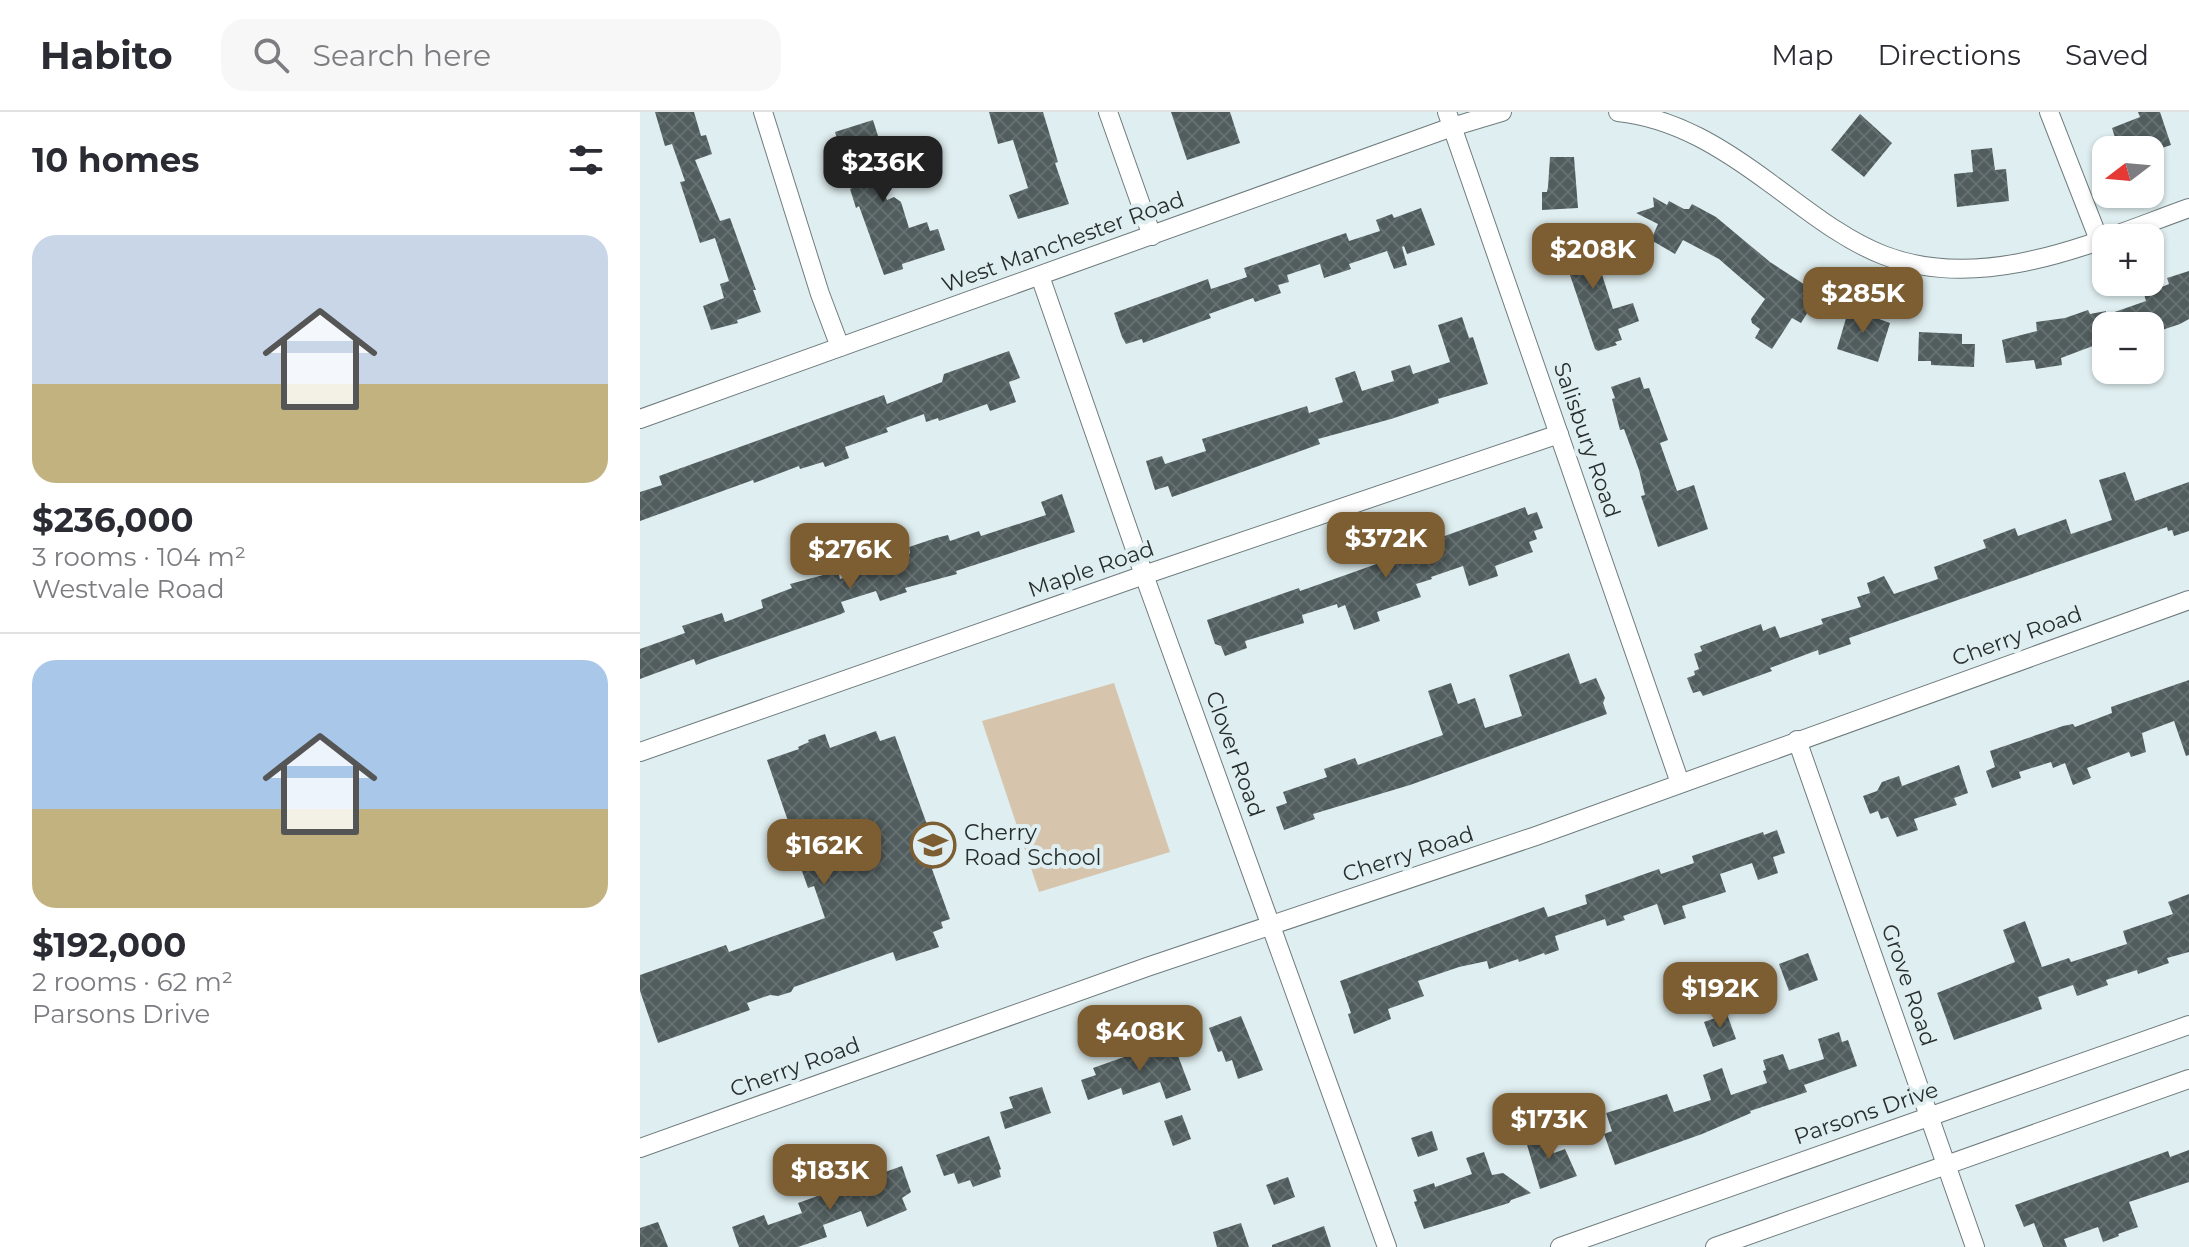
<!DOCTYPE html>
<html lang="en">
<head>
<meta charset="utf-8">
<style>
  :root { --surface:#fff; --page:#f7f7f7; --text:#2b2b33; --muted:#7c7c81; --line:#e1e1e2; --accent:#7c5e32 }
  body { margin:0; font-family:Montserrat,sans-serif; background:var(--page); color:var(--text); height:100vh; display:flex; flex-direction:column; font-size:30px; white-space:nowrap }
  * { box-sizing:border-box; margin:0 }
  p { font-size:26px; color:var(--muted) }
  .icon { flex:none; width:44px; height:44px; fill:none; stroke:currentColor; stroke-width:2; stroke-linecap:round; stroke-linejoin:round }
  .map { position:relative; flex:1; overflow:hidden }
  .sheet { display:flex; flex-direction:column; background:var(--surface); width:640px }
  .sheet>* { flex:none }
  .needle { width:52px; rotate:254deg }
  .fabs { position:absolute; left:1452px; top:24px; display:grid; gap:16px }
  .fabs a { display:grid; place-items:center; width:72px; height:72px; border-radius:16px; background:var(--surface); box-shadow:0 2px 6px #0004; font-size:40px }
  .price { position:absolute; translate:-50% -68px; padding:0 18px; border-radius:16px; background:var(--accent); color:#fff; font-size:26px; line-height:52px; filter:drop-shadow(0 2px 4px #0008) }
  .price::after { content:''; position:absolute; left:50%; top:48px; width:24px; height:18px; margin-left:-12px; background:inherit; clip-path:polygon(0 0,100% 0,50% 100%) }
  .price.on { background:#222; color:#fff }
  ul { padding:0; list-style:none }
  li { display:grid; align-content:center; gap:16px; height:424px; padding:0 32px }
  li+li { border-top:2px solid var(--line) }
  li span { display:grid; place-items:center; height:248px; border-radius:24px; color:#555 }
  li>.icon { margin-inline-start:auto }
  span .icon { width:144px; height:144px; fill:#fffc; stroke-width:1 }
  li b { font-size:34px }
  h2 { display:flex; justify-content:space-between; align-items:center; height:96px; padding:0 32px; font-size:34px }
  header { display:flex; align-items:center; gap:48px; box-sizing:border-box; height:112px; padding:0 40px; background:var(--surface); border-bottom:2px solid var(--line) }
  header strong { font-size:38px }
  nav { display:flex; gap:44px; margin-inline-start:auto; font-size:28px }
  .search { width:560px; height:72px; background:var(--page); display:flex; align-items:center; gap:20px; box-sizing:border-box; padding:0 28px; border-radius:24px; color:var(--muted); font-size:30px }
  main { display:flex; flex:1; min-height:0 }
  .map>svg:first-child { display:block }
  .green { fill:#d6c4ac }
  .building { fill:url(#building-cross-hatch) }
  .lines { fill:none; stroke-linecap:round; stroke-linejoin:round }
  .minor-casing { stroke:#6f7c7e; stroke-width:20 }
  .minor { stroke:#fff; stroke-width:18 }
  .labels { text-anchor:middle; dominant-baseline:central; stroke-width:8; stroke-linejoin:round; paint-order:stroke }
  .street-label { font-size:22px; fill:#282e2e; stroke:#dfeef0 }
  .poi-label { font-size:22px; fill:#282e2e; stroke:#dfeef0; text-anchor:start }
</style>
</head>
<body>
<header>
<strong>Habito</strong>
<div class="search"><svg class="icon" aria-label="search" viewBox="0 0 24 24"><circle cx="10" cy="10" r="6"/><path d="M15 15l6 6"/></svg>Search here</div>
<nav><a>Map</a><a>Directions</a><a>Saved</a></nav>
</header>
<main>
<section class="sheet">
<h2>10 homes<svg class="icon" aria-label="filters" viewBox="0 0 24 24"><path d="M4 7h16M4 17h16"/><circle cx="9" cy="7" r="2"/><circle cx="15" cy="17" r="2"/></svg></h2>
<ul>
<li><span style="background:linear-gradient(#c9d6e8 60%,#c2b280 0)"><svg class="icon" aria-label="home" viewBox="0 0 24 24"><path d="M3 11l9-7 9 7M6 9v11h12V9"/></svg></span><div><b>$236,000</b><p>3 rooms · 104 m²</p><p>Westvale Road</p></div></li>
<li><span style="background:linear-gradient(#a9c7e8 60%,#c2b280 0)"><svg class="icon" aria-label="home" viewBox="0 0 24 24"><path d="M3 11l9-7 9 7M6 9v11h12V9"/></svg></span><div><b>$192,000</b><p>2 rooms · 62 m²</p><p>Parsons Drive</p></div></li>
</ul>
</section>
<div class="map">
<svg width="1549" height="1135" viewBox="0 0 1549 1135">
  <defs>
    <pattern id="building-cross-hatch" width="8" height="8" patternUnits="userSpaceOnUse" patternTransform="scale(2)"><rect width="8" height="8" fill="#505c5d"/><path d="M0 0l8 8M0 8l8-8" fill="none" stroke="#667071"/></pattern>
  </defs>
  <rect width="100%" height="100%" fill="#dfeef0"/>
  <polygon class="green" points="474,571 530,740 399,780 342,609"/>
  <g class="building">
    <polygon points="15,0 54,0 61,24 66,23 72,42 55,48 80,109 90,106 116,178 113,178 121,200 97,208 98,211 71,218 63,194 84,186 80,172 89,169 75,126 60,131 40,70 45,69 32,32 25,34"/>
    <polygon points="349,0 403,0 418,50 415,51 429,92 378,107 369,83 388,76 373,28 358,32"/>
    <polygon points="531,0 590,0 600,31 547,48"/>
    <polygon points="1498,0 1520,0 1531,33 1513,39 1511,35 1489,38 1486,29 1477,32 1472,16 1500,5"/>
    <polygon points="1220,2 1252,31 1224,65 1191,38"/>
    <polygon points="233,8 244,43 233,47 247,88 254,85 261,90 269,116 287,110 290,119 298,117 305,138 262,152 263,157 244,163 219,94 216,96 210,77 213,75 195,20"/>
    <polygon points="1352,36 1355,58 1366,57 1369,89 1317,95 1314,62 1333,60 1331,38"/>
    <polygon points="910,45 934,45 938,96 902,98 902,80 907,80 908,75"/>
    <polygon points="1013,85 1027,93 1029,89 1044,97 1049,97 1052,92 1076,105 1130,150 1179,182 1161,211 1152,206 1132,237 1115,226 1120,217 1112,211 1111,207 1125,187 1079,147 1043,128 1035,142 1011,128 1018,112 996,101 1014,95"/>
    <polygon points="781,96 795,133 767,142 764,134 762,135 767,153 754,157 747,139 709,152 711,157 684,166 680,152 647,163 649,170 638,173 641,181 615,190 613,186 569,202 571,206 503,231 502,227 486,232 482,225 474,201 568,167 571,177 607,165 604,156 706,121 709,129 740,119 736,108 752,102 754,106"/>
    <polygon points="939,119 939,125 949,122 973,197 993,191 999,209 978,217 982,228 975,230 977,233 958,239 955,237 928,157 925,158 922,149 919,150 912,128"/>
    <polygon points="1549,159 1549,207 1540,212 1522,218 1521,214 1466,214 1466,229 1421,246 1422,253 1396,257 1394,248 1366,251 1362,228 1397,219 1396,210 1425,206 1448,198 1450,202 1466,199 1466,203 1506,189 1504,182 1529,172 1527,166"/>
    <polygon points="1209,196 1250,211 1238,250 1197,237"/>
    <polygon points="822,205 829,226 833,225 848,272 798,287 799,291 751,307 678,327 680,332 532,385 528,374 515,378 506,349 522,344 525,352 566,339 562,327 667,294 669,301 703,290 695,266 715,259 722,279 754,269 751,259 770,253 773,262 810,250 798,213"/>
    <polygon points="1279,220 1322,222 1322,232 1335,232 1334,255 1291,253 1291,249 1278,249"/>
    <polygon points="369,239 380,266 369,270 376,290 350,299 347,292 299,309 298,306 286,310 284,302 246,316 248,320 205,335 209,346 185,355 183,350 160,357 159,354 114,371 113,368 0,409 0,380 22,373 19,364 244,283 247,292 302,270 304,262"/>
    <polygon points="1000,265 1004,277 1009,276 1028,328 1020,331 1037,379 1054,373 1068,417 1018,435 1001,384 1005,383 999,358 984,317 980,318 972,287 975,286 971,275"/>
    <polygon points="1485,360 1495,389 1549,370 1549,419 1534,424 1532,418 1528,419 1527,415 1209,526 1211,532 1179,543 1178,538 1130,556 1132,559 1063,584 1060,579 1053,581 1047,566 1055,563 1054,559 1059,557 1054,542 1062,539 1060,534 1121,512 1123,519 1135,514 1140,526 1183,512 1181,507 1221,495 1217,485 1230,481 1227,471 1244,464 1254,482 1298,467 1294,455 1346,436 1343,428 1375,416 1378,424 1426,407 1431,422 1472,408 1459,368"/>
    <polygon points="422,382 435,420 316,459 317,462 265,476 267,480 240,489 236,479 201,490 205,500 201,502 66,549 56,553 54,547 0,567 0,537 45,521 42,514 82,501 85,510 123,496 121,488 152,476 150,472 198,459 200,467 268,443 270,441 269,435 296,426 308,423 310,429 339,419 341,424 406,403 401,390"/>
    <polygon points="885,395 888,403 897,400 903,416 894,419 897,427 889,430 893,440 855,454 858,464 829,474 823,454 791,465 792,467 776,472 781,485 737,500 740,509 714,518 705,493 698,496 697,492 662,503 664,511 605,529 607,536 585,544 581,534 575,532 567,508 659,476 660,479 700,465 742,450 741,447"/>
    <polygon points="929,541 940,572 956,566 965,586 963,591 967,602 770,673 673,702 675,707 644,718 636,695 647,691 643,680 687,665 684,657 715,646 718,653 803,623 788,579 811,571 818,592 835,586 845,616 882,604 869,563"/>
    <polygon points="1549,568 1549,643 1546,644 1534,609 1502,621 1506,640 1491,645 1489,640 1447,656 1451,666 1433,673 1425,651 1413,656 1411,650 1379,660 1381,666 1352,676 1346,659 1355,655 1350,639 1423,614 1433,612 1435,615 1472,601 1471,595"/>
    <polygon points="236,619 240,629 255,624 302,754 292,757 310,807 301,810 303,816 293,820 299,835 256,849 253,840 154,875 151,880 138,884 130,883 107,891 110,898 18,931 0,879 0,863 86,833 89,840 185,806 174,774 168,776 157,745 160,744 127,648 159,637 158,635 169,630 168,628 185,622 190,636"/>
    <polygon points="1319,653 1328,681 1314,686 1317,693 1274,707 1278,718 1257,725 1248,705 1241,707 1238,699 1230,702 1223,684 1237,679 1242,670 1259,664 1262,674"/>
    <polygon points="1137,718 1145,741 1133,745 1138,761 1118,768 1112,751 1080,762 1086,780 1042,794 1046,806 1024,813 1017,792 983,804 985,808 967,814 965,807 915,824 919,838 905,843 904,841 879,850 878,847 849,857 847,849 819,855 778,869 784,884 748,897 751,907 714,922 708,902 711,901 700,869 904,795 908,805 947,792 945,783 1019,757 1021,762 1054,751 1052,744 1123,720 1124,723"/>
    <polygon points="1549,782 1549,840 1527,846 1529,851 1498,862 1497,858 1466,868 1468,873 1437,884 1433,873 1398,885 1402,897 1314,928 1297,881 1375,850 1363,818 1385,809 1402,855 1429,846 1431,850 1487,832 1483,819 1533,802 1528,790"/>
    <polygon points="1168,841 1178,868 1149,879 1139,852"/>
    <polygon points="1087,902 1096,927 1073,935 1064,910"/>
    <polygon points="601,904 623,958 598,967 592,948 586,950 582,939 578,940 569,916"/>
    <polygon points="1199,920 1202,930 1208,928 1217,954 1164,973 1167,980 1110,999 1111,1001 1062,1022 975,1053 964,1022 972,1019 966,1001 1027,982 1034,1000 1071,988 1063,963 1082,956 1091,983 1127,971 1123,959 1126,958 1123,948 1143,942 1149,958 1184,947 1178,927"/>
    <polygon points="532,928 551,978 526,987 520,970 483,983 481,976 448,988 441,968 456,963 453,956"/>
    <polygon points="402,975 411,1001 365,1017 360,1000 373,996 369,985"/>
    <polygon points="542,1003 551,1027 533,1034 524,1009"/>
    <polygon points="792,1019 798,1038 778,1045 771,1026"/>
    <polygon points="906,1019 914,1041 925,1037 937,1064 900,1077 885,1026"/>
    <polygon points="349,1024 361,1057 359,1058 361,1065 333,1075 330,1068 318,1072 314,1061 304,1064 296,1043"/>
    <polygon points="1549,1038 1549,1070 1489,1090 1498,1115 1478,1122 1479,1124 1463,1130 1458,1115 1424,1127 1427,1135 1403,1135 1394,1111 1384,1115 1375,1093 1528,1039 1530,1045"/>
    <polygon points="844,1040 852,1063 863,1061 891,1081 871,1088 869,1091 784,1117 774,1090 777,1089 773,1078 794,1071 795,1075 832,1062 826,1046"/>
    <polygon points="262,1054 271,1080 262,1086 267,1098 227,1115 221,1099 183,1113 187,1125 158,1135 99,1135 92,1115 124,1103 128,1113 162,1101 158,1091"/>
    <polygon points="648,1065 655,1085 634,1093 626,1073"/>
    <polygon points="18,1110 28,1135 0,1135 0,1116"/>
    <polygon points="601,1111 609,1135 577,1135 573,1120"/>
    <polygon points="684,1114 691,1135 632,1135 632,1133"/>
  </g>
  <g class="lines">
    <g class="minor-casing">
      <g id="minor">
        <polyline points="123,0 180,182 200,235"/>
        <polyline points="468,0 512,124"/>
        <polyline points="807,0 1040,671"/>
        <path d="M978 0C1036 6 1084 37 1130 71 1166 97 1202 127 1243 143 1344 182 1454 130 1549 96"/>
        <polyline points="1409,0 1459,128"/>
        <polyline points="400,164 504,463 747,1135"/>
        <polyline points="0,307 812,15 862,0"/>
        <polyline points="1157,628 1335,1135"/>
        <polyline points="0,640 504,463 919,322"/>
        <polyline points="0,1036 507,855 896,724 1549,488"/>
        <polyline points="920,1135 1549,913"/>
        <polyline points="1075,1135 1549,967"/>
      </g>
    </g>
    <use href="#minor" class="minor"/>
  </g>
  <defs>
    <g id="school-ring" transform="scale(2.3)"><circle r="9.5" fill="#dfeef0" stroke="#7c5e32" stroke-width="1.5"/><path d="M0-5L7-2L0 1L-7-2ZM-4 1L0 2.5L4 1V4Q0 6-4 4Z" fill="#7c5e32"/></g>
  </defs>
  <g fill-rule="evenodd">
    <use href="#school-ring" x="293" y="733"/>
  </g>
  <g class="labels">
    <g class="street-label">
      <text transform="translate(423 130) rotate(-20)">West Manchester Road</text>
      <text transform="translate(947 328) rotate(71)">Salisbury Road</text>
      <text transform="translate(451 457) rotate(-19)">Maple Road</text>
      <text transform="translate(1377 524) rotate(-20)">Cherry Road</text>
      <text transform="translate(595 642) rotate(70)">Clover Road</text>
      <text transform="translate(768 742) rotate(-18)">Cherry Road</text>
      <text transform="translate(1269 873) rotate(71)">Grove Road</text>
      <text transform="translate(155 955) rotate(-20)">Cherry Road</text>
      <text transform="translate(1226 1001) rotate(-19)">Parsons Drive</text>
    </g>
    <g class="poi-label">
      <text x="324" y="720">Cherry<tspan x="324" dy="25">Road School</tspan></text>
    </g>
  </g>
</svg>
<div class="fabs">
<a><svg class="needle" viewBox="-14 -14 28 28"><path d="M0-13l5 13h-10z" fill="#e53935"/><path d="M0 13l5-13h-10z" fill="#7c7c81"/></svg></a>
<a>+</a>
<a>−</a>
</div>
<b class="price on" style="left:243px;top:92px">$236K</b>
<b class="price" style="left:953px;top:179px">$208K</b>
<b class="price" style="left:1223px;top:223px">$285K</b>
<b class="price" style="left:746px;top:468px">$372K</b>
<b class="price" style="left:210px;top:479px">$276K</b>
<b class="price" style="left:184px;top:775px">$162K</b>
<b class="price" style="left:1080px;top:918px">$192K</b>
<b class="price" style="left:500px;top:961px">$408K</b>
<b class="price" style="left:909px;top:1049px">$173K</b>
<b class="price" style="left:190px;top:1100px">$183K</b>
</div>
</main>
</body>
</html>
